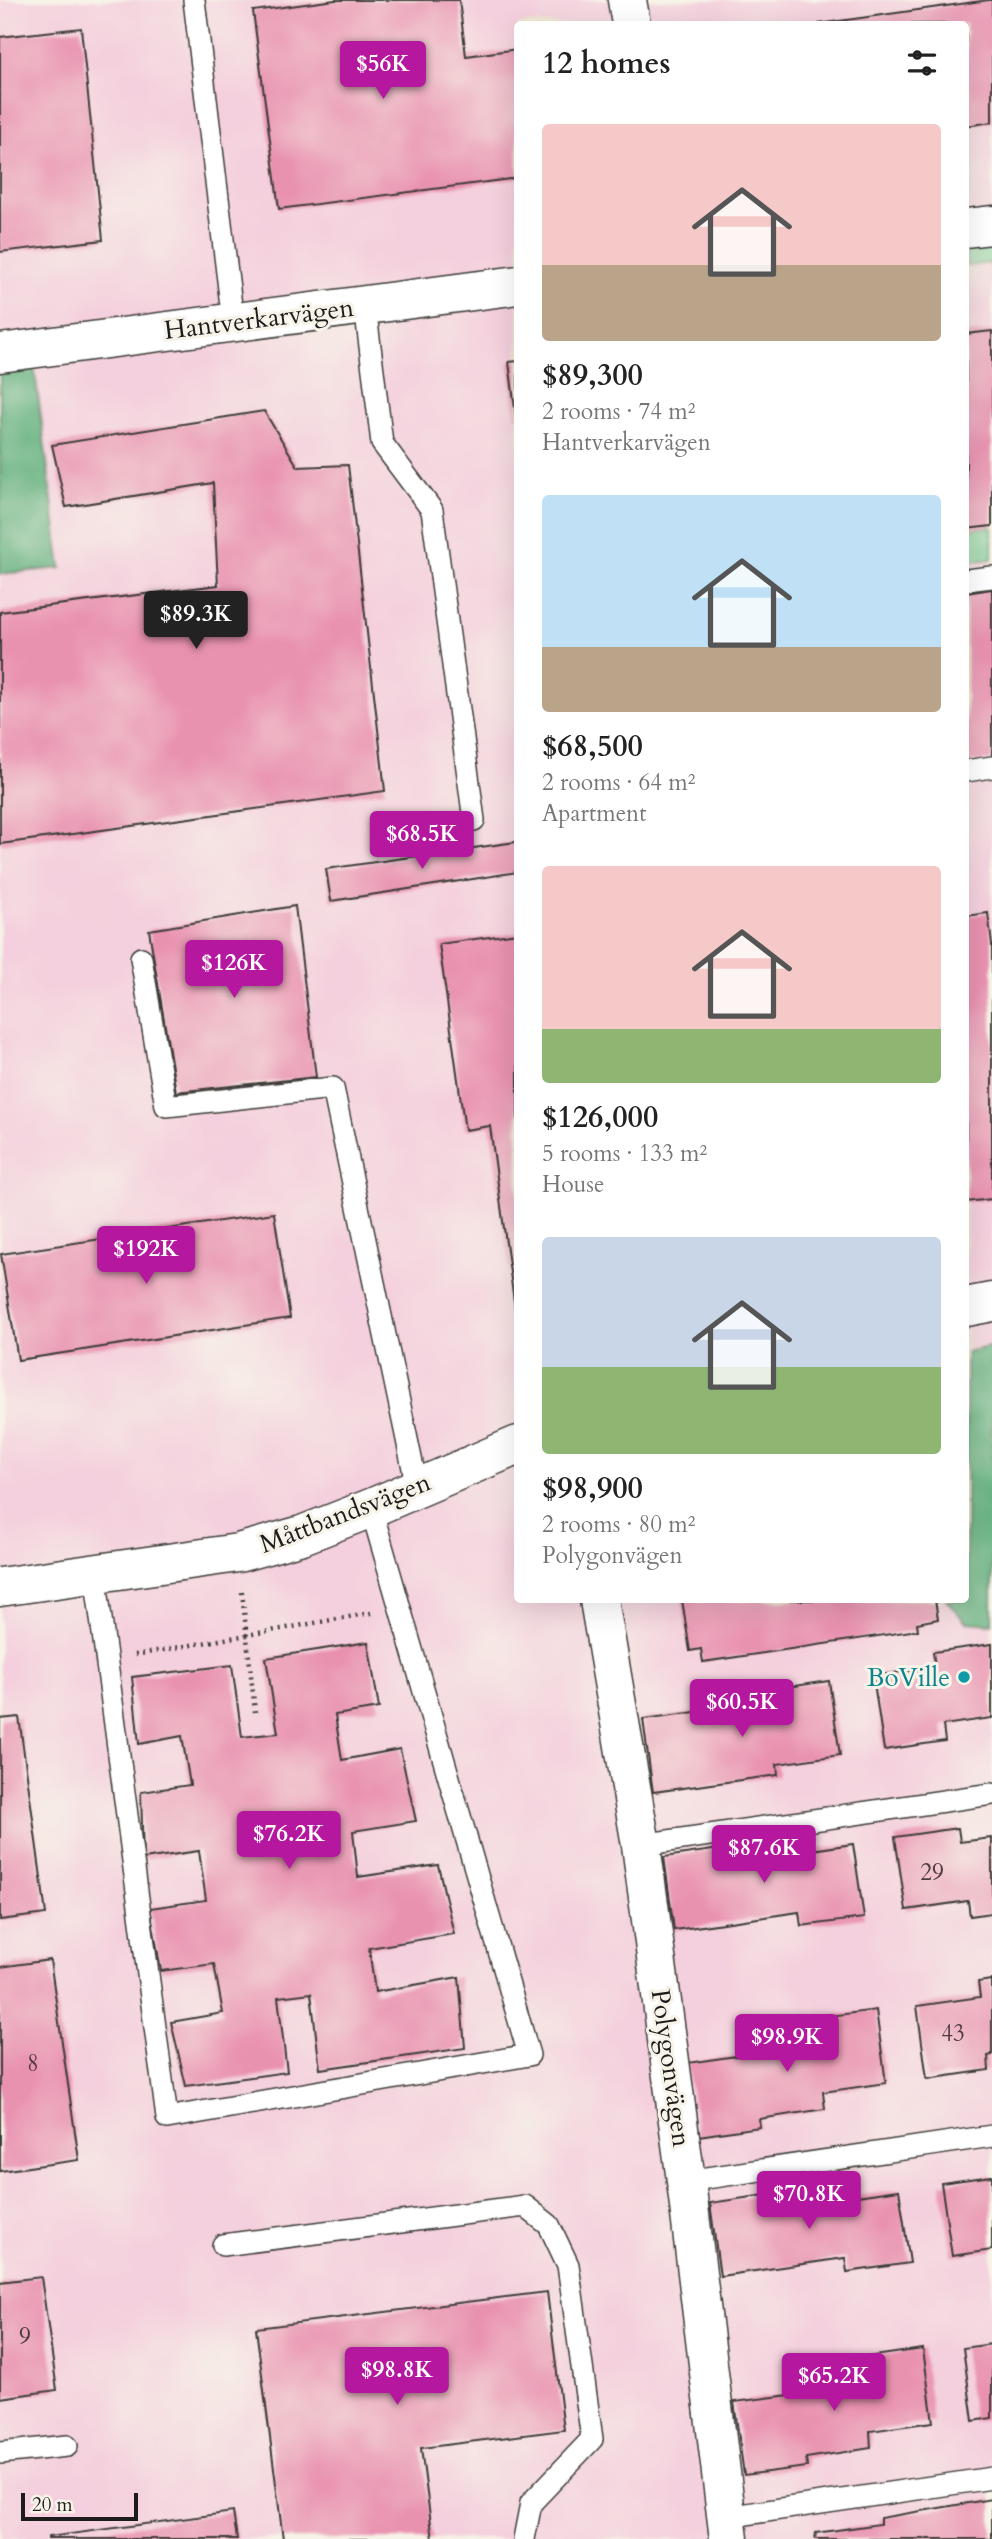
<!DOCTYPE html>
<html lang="en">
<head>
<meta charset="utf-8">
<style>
  :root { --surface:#fff; --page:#f2f2f2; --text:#222; --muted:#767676; --accent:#b5179e }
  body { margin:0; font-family:Cardo,serif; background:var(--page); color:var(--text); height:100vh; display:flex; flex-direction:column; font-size:26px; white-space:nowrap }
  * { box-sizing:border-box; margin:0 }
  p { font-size:23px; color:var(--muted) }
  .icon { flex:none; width:38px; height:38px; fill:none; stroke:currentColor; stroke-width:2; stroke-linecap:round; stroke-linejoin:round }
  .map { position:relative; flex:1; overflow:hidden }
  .side { position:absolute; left:514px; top:21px; width:455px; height:1582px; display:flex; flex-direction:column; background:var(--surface); border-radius:7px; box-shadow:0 7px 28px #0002 }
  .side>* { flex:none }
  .scale { position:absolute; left:21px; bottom:18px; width:117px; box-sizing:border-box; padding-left:7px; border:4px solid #1c1c1c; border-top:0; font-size:19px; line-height:24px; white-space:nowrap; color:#1c1c1c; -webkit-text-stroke:5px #f7f3e8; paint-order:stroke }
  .price { position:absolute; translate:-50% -60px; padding:0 16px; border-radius:7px; background:var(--accent); color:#fff; font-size:23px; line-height:46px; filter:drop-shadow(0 2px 4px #0008) }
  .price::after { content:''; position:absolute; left:50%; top:42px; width:21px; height:16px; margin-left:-10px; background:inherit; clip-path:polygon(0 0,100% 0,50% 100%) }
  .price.selected { background:#222; color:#fff }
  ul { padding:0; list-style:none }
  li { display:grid; align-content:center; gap:14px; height:371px; padding:0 28px }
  li span { display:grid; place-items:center; height:217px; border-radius:7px; color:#555 }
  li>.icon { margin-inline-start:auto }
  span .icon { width:126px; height:126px; fill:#fffc; stroke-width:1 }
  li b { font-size:30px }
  h2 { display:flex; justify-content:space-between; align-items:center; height:84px; padding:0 28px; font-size:30px }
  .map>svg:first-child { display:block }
  .built { fill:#f4cfdd; fill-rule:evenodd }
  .green { fill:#71c98e; stroke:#467255; stroke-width:2 }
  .forest { fill:#5cad79; stroke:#3c644a; stroke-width:2 }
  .building { fill:#e992b0 }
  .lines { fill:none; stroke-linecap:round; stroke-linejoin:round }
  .lane-casing { stroke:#3c3b37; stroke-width:24 }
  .street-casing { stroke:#3c3b37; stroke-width:41 }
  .path { stroke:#3c3b37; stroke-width:4.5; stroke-dasharray:2 5; stroke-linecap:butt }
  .lane { stroke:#fff; stroke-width:21 }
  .street { stroke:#fff; stroke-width:38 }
  .culture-dot { fill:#0f9aa8; stroke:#f7f3e8; stroke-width:2.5 }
  .labels { text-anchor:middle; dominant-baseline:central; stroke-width:6; stroke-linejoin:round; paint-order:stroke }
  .number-label { font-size:23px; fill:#4f3a41 }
  .street-label { font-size:26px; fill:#1c1c1c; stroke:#f7f3e8 }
  .culture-label { font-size:26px; fill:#0d838f; stroke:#f7f3e8; text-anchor:end }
</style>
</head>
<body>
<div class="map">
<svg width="992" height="2539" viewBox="0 0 992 2539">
  <rect width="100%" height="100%" fill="#f7f3e8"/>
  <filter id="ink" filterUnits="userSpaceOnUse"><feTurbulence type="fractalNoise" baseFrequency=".0143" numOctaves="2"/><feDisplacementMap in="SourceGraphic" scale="14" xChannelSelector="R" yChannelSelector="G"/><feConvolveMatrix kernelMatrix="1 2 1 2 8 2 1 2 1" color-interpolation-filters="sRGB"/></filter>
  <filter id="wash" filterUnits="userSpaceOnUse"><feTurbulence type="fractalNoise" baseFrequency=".00686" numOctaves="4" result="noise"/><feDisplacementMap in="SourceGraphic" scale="28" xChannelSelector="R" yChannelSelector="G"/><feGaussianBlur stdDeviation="1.57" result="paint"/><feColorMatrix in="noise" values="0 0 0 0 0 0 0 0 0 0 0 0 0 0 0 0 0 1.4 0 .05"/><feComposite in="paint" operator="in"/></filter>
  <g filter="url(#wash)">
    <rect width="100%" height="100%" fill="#f1ead3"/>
    <path class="built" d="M0 0H992V2539H0ZM518 24H966V1600H518Z"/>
    <g class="green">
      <polygon points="992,247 992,271 990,263 966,266 966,251"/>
      <polygon points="992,526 992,559 966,562 966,529"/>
    </g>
    <g class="forest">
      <polygon points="33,358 61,568 0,574 0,363"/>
      <polygon points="992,1346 992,1624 966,1622 946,1600 966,1600 966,1352"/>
    </g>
    <g id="blocks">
      <g class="building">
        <polygon points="335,0 459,0 466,56 518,49 518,178 279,209 253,11"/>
        <polygon points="989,0 992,0 992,122 966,126 966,24 818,24"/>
        <polygon points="81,28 103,240 0,252 0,37"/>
        <polygon points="992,331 992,526 966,529 966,334"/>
        <polygon points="518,361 518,417 516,417 509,362"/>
        <polygon points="264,411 298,467 348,465 385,791 0,844 0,612 218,585 213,483 66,507 52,445"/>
        <polygon points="992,589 992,760 966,763 966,593"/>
        <polygon points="516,842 518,872 331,901 326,869"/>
        <polygon points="295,906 316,1077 176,1092 149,930"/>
        <polygon points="988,913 992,944 992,1199 966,1202 966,916"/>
        <polygon points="518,933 518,1316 516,1316 490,1126 465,1130 439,944"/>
        <polygon points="274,1213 290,1318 18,1360 1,1254"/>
        <polygon points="682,1600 935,1600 938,1619 917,1623 918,1630 703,1662 701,1649 690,1651"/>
        <polygon points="368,1642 379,1708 335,1715 342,1760 400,1749 416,1821 353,1831 358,1877 438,1865 454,1934 369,1948 375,1992 459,1977 465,2048 320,2069 311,1993 278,1997 287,2072 186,2086 171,2022 223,2013 214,1964 161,1971 150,1908 206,1900 199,1851 143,1859 141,1792 190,1785 182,1736 139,1744 132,1677 232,1665 242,1737 278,1733 266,1658"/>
        <polygon points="992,1644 992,1718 943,1725 945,1741 884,1750 873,1676 935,1667 933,1652"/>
        <polygon points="829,1681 840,1755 777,1764 778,1775 653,1792 643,1719 769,1702 767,1690"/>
        <polygon points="19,1717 46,1914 0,1920 0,1719"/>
        <polygon points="958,1828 960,1842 992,1838 992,1913 970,1916 968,1901 906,1910 895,1837"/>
        <polygon points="789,1839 791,1853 853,1844 864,1918 801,1926 799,1912 674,1930 664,1857"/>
        <polygon points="50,1960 79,2160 0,2171 0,1967"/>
        <polygon points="992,1980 992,2055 988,2056 989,2070 927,2079 917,2006 980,1997 978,1982"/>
        <polygon points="876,2010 886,2083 823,2092 825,2109 759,2119 760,2127 698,2136 687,2063 750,2054 751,2044 815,2035 813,2018"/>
        <polygon points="992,2176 992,2250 952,2256 941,2183"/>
        <polygon points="835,2185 836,2199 899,2190 910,2263 847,2272 845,2258 720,2276 710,2203"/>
        <polygon points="41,2277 57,2390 0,2398 0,2282"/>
        <polygon points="547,2292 564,2430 421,2448 433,2539 283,2539 256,2328"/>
        <polygon points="992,2344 992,2418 973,2421 963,2348"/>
        <polygon points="923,2349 933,2422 870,2431 871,2448 806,2458 807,2467 744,2475 734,2402 797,2394 798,2383 862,2374 860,2358"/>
        <polygon points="992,2499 992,2539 815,2539 816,2533 880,2524 880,2518"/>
        <polygon points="233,2512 237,2539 48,2539 48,2537"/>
      </g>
    </g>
  </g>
  <g filter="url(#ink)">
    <use href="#blocks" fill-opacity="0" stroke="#3c3b37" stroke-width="2"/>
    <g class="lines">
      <g class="lane-casing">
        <g id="lane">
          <polyline points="194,0 233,322"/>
          <polyline points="365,306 382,443 432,510 474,820"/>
          <polyline points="966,580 992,577"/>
          <polyline points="966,771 992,767"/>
          <polyline points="141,958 166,1106 333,1088 417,1487"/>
          <polyline points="95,1573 167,2118 529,2055 371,1508"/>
          <polyline points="641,1845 992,1794"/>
          <polyline points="686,2181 992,2136"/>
          <polyline points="223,2245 525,2206 549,2225 568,2265 592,2439 531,2503 524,2539"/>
          <polyline points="0,2453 67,2446"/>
          <polyline points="726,2517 992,2478"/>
        </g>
      </g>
      <g class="street-casing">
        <g id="street">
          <polyline points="627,0 631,24"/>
          <polyline points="966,228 992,225"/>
          <polyline points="0,353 518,285"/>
          <polyline points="966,1307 992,1302"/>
          <polyline points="0,1587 238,1553 302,1535 371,1508 518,1445"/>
          <polyline points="599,1600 641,1845 686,2181 729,2539"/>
        </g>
      </g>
      <g class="path">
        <polyline points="242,1592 255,1712"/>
        <polyline points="135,1655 371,1613"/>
      </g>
      <use href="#lane" class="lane"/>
      <use href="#street" class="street"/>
    </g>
  </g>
  <circle class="culture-dot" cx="964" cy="1677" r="7"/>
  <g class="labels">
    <g class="number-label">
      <text x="932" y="1872">29</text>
      <text x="953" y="2033">43</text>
      <text x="33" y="2063">8</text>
      <text x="25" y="2336">9</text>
    </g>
    <g class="street-label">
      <text transform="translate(259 319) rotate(-7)">Hantverkarvägen</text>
      <text transform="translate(345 1513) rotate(-21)">Måttbandsvägen</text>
      <text transform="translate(671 2068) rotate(82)">Polygonvägen</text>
    </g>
    <g class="culture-label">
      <text x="950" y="1677">BoVille</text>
    </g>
  </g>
</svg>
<div class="scale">20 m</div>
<b class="price" style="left:383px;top:101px">$56K</b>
<b class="price selected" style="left:196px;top:651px">$89.3K</b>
<b class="price" style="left:422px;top:871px">$68.5K</b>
<b class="price" style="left:234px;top:1000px">$126K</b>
<b class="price" style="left:146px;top:1286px">$192K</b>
<b class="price" style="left:742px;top:1739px">$60.5K</b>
<b class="price" style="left:289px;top:1871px">$76.2K</b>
<b class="price" style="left:764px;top:1885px">$87.6K</b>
<b class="price" style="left:787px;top:2074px">$98.9K</b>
<b class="price" style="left:809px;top:2231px">$70.8K</b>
<b class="price" style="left:397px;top:2407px">$98.8K</b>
<b class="price" style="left:834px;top:2413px">$65.2K</b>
<section class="side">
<h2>12 homes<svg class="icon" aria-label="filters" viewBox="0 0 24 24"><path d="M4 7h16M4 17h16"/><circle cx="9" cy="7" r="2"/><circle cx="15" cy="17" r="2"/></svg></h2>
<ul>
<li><span style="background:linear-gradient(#f6c9c9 65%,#b9a48a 0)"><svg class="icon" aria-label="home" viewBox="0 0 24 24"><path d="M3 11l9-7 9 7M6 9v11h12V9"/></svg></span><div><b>$89,300</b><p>2 rooms · 74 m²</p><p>Hantverkarvägen</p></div></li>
<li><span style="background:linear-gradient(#bfe0f5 70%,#b9a48a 0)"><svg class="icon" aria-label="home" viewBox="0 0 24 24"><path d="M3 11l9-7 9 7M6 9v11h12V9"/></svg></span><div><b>$68,500</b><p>2 rooms · 64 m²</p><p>Apartment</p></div></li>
<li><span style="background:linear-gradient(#f6c9c9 75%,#8fb573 0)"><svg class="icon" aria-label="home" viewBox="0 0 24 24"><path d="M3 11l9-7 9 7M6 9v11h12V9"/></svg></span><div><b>$126,000</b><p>5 rooms · 133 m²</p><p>House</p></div></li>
<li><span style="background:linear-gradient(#c9d6e8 60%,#8fb573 0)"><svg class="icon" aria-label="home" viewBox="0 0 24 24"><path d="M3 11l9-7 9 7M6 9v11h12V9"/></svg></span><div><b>$98,900</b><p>2 rooms · 80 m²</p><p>Polygonvägen</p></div></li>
</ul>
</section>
</div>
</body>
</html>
